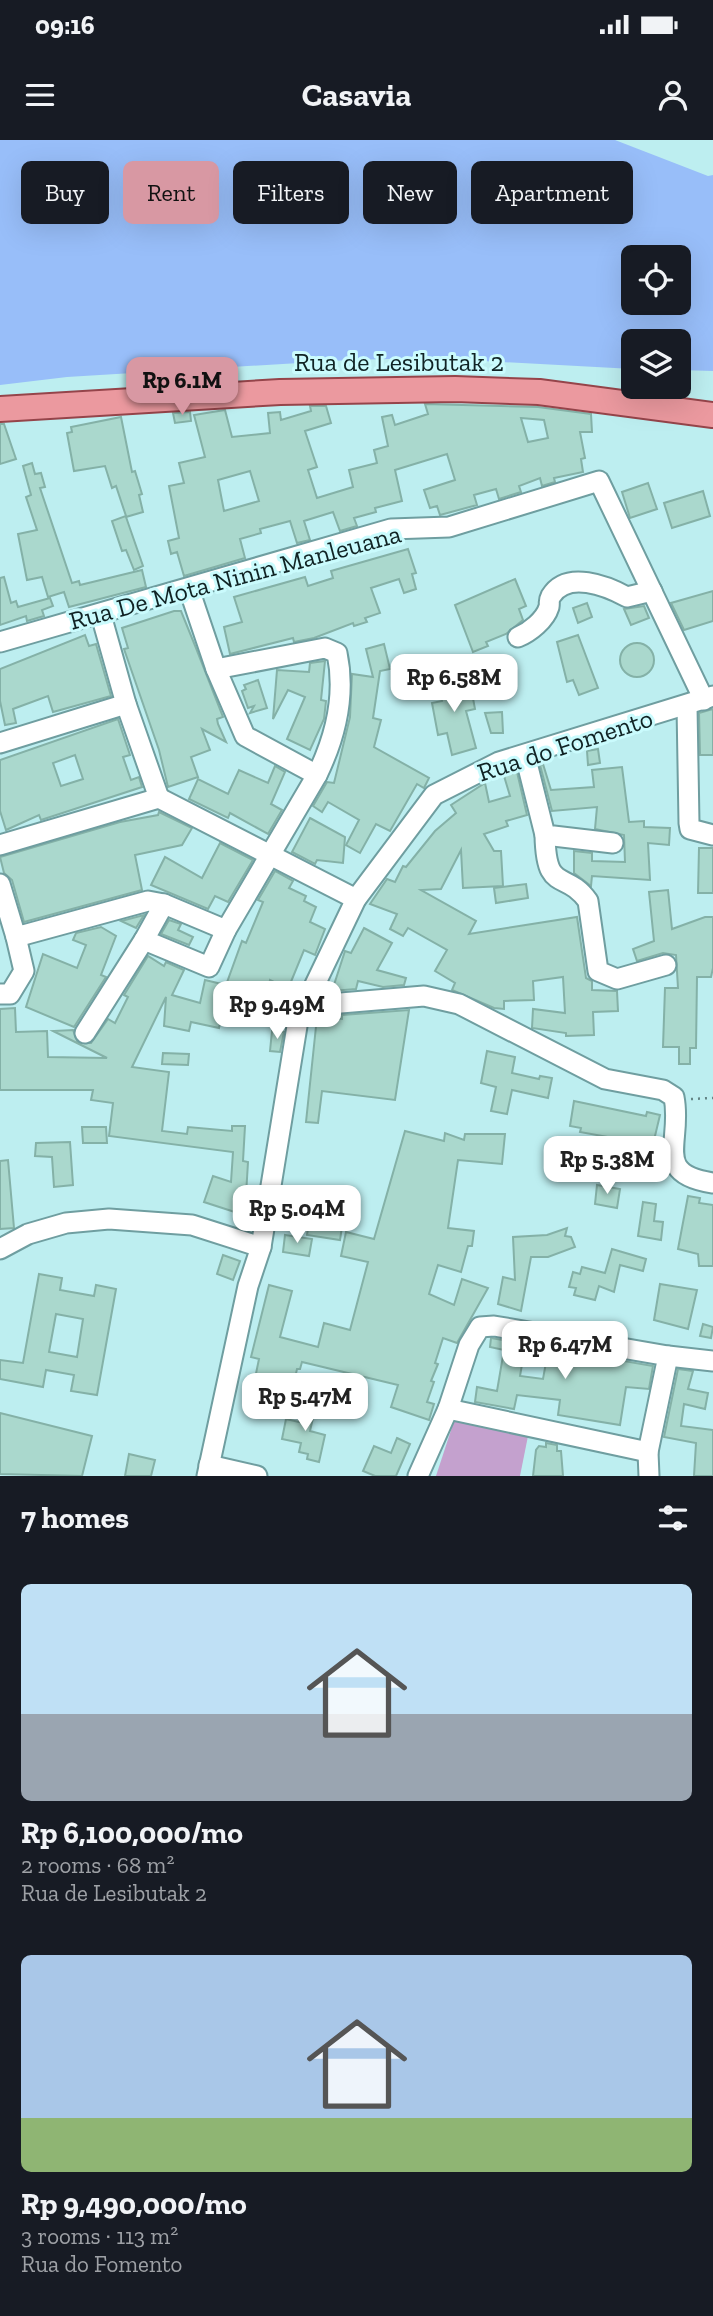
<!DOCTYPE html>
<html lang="en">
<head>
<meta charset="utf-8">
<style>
  :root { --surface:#171b24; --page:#20242c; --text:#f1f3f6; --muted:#9ea1a6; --accent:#d898a3 }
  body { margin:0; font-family:"Zilla Slab",serif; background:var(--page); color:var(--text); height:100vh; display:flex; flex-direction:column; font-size:26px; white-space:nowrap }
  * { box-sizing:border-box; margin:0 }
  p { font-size:23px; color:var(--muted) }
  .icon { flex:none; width:38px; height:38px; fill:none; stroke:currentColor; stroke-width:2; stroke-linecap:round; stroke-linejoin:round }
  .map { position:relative; height:1336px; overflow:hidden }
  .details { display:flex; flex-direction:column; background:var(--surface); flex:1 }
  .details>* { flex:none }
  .hud { position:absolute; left:21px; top:21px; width:672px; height:63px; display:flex; gap:14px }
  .buttons { position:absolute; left:621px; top:105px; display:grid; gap:14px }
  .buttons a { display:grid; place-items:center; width:70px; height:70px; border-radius:10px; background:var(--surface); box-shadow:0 7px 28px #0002; font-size:35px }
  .price { position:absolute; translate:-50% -60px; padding:0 16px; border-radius:14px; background:#fff; color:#222; font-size:23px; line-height:46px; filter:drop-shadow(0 2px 4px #0008) }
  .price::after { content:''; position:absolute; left:50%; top:42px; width:21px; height:16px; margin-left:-10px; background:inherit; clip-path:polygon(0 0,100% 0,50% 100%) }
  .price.on { background:var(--accent); color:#111 }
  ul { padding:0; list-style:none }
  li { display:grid; align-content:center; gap:14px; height:371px; padding:0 21px }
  li span { display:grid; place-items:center; height:217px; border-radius:10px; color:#555 }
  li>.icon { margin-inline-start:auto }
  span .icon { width:126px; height:126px; fill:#fffc; stroke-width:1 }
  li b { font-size:30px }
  h2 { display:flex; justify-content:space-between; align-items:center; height:84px; padding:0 21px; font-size:30px }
  .pill { padding:0 24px; border-radius:10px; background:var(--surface); box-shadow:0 7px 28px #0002; font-size:24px; line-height:63px }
  .pill.on { background:var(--accent); color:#111 }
  .status { display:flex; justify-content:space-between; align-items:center; height:49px; padding:0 35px; background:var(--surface); direction:ltr }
  .status svg { height:19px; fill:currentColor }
  header { display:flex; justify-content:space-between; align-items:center; height:91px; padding:0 21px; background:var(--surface); font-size:32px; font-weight:700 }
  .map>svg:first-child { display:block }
  .green { fill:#c4a1ce }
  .water { fill:#98bef9; fill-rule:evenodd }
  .building { fill:#aad8cd; stroke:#84b1a7; stroke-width:2; fill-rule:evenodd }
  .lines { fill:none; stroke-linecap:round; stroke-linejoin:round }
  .minor-casing { stroke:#6f9ea0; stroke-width:23 }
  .major-casing { stroke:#95444a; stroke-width:28 }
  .path { stroke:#638485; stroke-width:2.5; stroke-dasharray:2 5; stroke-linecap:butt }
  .minor { stroke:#fff; stroke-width:19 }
  .major { stroke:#eb999f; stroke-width:24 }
  .labels { text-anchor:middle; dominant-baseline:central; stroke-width:6; stroke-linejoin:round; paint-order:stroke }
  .street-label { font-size:26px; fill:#102324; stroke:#cafbfd }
</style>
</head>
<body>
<div class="status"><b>09:16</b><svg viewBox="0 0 49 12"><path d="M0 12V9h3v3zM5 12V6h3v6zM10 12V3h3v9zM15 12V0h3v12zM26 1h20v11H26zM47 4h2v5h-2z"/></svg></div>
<header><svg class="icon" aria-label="menu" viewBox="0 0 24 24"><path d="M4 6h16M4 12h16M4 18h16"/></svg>Casavia<svg class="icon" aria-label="person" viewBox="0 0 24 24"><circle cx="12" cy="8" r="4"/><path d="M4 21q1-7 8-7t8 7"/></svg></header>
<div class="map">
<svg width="713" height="1336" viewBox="0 0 713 1336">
  <rect width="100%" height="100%" fill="#bdeef0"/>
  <polygon class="green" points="455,1278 529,1291 520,1336 436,1336"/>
  <path class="water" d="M0 0H615L708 36 713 35V231L679 230V201H634L633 229 428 218 349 220 67 237 0 245ZM634 117H679V163H634Z"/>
  <g class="building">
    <path d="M425 264 538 267 591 274 592 292H580L585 318 581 319 583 332 554 338 555 342 542 346 540 338 519 346 521 352 499 359 496 349 474 355 477 365 440 375 437 366 430 368 424 350 455 340 447 314 395 330 402 361 375 368 376 372 354 378 357 386 340 391 333 372 304 381 310 400 297 403 290 381 260 389 261 393 240 399 245 418 184 436 177 412 171 414 168 401 179 398 169 346 184 343 179 323 205 317 194 275 225 270 232 297 270 293 268 273 280 272 281 280 311 271 310 266H326L331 283 305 291 317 327 308 330 317 358 353 347 349 330 377 323 374 310 388 306 382 277 392 275 395 285 428 274ZM521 278 544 280 548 298 528 302ZM250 331 259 361 224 371 218 340Z"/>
    <polygon points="190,272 191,281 175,283 173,273"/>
    <polygon points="121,277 132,332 135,331 142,354 139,355 143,372 126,377 143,426 134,430 126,410 122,411 112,381 126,376 116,346 112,348 105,326 74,331 67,293 72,292 71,287"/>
    <polygon points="0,284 4,284 16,319 0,324"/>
    <polygon points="32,323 35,334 41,333 45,347 40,348 72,443 79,441 80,445 142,430 146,447 69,467 64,452 48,457 42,437 27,440 18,394 37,390 26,357 31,355 23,326"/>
    <polygon points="648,343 657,369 630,378 622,352"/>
    <polygon points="703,351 710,376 672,388 664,363"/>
    <polygon points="408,409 416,433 412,434 416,449 404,453 399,439 371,448 380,473 365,478 367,482 354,486 353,483 314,498 294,502 293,498 230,514 224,487 242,482 234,457 305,437 308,446 333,438 331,431"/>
    <polygon points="4,437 11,463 16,461 18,467 50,458 53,466 42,470 44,476 27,481 26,476 0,485 0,438"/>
    <polygon points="515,439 526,466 519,469 523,480 506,494 486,502 488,506 473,512 455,465"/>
    <polygon points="713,451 713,481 684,490 671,463"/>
    <polygon points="587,463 592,477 578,483 573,468"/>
    <polygon points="644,466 649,478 631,485 624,469"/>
    <polygon points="174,471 181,471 196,508 223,577 217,579 218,584 226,602 202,589 210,610 191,617 198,637 168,647 159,610 124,509 128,508 122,488"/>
    <polygon points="85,495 89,506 96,504 111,556 53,572 48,556 13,569 16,583 5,585 0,561 0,529"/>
    <polygon points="578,495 598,548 579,555 573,540 567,542 557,502"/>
    <circle cx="637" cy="520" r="17"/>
    <polygon points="384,504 390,529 380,531 373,578 381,580 374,607 429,638 424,648 417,644 390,691 376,684 360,713 346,705 359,680 328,662 322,672 313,666 327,642 334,643 350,577 352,534 373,537 366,509"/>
    <polygon points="325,521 321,560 326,561 324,579 310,610 287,599 305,557 288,550 273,579 277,530 309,532 310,523"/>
    <polygon points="453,529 457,556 472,553 475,569 466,571 476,608 452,615 447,593 438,595 432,563 442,561 437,531"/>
    <polygon points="258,540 267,568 250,573 254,566 248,568 242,551 246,549 244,545"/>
    <polygon points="713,569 713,615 700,615 699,573"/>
    <polygon points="502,572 503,593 491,593 485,573"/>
    <path d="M118 579 130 615 123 617 131 640 139 637 142 647 41 680 39 675 6 690 0 671V620ZM75 615 83 639 61 646 53 623Z"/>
    <polygon points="598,609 600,623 588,625 587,611"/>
    <polygon points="543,624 551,650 594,647 592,630 622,627 629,682 644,681 644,687 670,688 669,705 648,703 650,740 592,736 591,746 574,733 574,711 592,713 592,721 625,722 624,695 595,689 597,667 552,671 540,625"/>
    <polygon points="275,626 285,632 271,664 282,670 268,694 230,673 228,678 189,659 198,639 228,654 239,630 268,643"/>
    <polygon points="517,632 527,675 506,681 508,686 484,694 494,711 501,711 503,746 463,748 461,710 441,749 421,750 476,781 469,794 577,777 586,838 592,841 592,850 617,851 618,871 593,872 594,895 566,896 566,893 532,888 533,869 565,873 563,837 533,841 534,860 504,861 504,869 494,868 452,850 455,843 435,831 447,810 408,788 403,796 390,789 397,774 370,764 387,739 395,742 403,726 406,727 435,691 456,673 451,665 485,643 489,662 510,656 504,636"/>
    <polygon points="159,672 192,688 182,705 135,715 142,750 24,782 12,740 4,733 0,717 120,682 158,675"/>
    <polygon points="310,678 345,697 343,723 317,720 315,724 292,712"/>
    <polygon points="220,703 253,720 228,762 215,756 208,769 151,745 165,717 202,738"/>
    <polygon points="699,708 713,708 713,753 698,753"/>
    <polygon points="275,731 293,741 289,748 306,756 304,761 316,767 310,782 325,789 315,815 304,810 288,849 270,840 261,878 223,870 219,888 191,882 189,891 164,886 166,857 132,927 169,932 162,991 187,994 188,987 232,991 232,986 245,986 243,1021 248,1022 246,1055 256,1059 250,1077 204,1062 213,1036 231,1042 233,1012 109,996 113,963 91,960 93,950 0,950 0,869 15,868 16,892 47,891 48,917 107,918 53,891 73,890 78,903 91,903 108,879 115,883 128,857 124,855 148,816 164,826 166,822 184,830 172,855 200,863 205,840 226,845 242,801 246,803 263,762 258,760"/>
    <polygon points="526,744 528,758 496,763 494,748"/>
    <polygon points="668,750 672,789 705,777 713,777 713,828 711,837 697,837 696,908 690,908 690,924 679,924 679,907 663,907 665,848 678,848 676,815 663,813 637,821 633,809 654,801 649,752"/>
    <polygon points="144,775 136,788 121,781"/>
    <polygon points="169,780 181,784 178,790 193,797 189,805 161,794"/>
    <polygon points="101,787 116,796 101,835 106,837 74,887 26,867 43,814 77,828 86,805 73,800 76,793"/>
    <polygon points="364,788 392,803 377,830 406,838 404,845 383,847 358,841 356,849 332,851 345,811 351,813"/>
    <polygon points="409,870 395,960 322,951 318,983 306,982 317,877 342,879 342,875"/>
    <polygon points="272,891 284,892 280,912 270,911"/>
    <polygon points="487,911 515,917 512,933 539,939 540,936 552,938 548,958 512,950 507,974 491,971 496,947 481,943"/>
    <polygon points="163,913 189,914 188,925 162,924"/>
    <polygon points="574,961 646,976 647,972 660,975 650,1017 638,1014 639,1010 617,1005 619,999 580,992 581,988 570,986"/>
    <polygon points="82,987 106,987 107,1003 83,1003"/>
    <polygon points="405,991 444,1001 445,993 464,1000 465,994 505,994 502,1024 458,1020 448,1088 474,1091 472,1106 468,1106 461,1132 438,1125 429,1154 454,1165 462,1139 488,1148 457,1203 443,1198 435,1223 438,1224 431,1241 434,1242 427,1262 434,1264 429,1280 391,1267 398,1245 302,1222 300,1229 297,1229 291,1256 253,1248 259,1219 251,1217 269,1145 292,1151 280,1197 318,1207 324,1183 350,1190 368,1122 341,1116 346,1092 374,1099"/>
    <polygon points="70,1002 73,1045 54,1047 52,1017 35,1016 36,1003"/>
    <polygon points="649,1019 663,1021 668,1034 647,1030"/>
    <polygon points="8,1020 14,1088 0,1089 0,1021"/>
    <polygon points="597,1045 620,1049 617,1068 595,1064"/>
    <polygon points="313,1055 346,1060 340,1100 307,1095"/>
    <polygon points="688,1056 700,1058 699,1063 713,1065 713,1126 699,1126 698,1114 678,1109"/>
    <polygon points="643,1062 656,1064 654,1081 663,1082 661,1100 638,1096"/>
    <polygon points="567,1088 565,1096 571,1097 575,1107 548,1117 531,1117 521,1171 498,1164 503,1137 515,1140 513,1097 547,1095"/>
    <polygon points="285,1095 312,1099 309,1116 283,1112"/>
    <polygon points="612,1109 646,1119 643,1131 620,1125 614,1152 599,1146 595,1160 574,1155 576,1148 569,1147 573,1132 580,1134 582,1127 605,1133"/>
    <polygon points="223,1115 240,1121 233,1140 217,1134"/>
    <path d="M39 1134 62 1138 60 1150 94 1156 96 1145 116 1149 97 1255 71 1251 74 1235 46 1230 43 1247 0 1239V1220L23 1223ZM56 1174 83 1179 77 1217 49 1212Z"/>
    <polygon points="660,1144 697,1150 688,1189 654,1180"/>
    <polygon points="703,1184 713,1187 711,1198 700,1196"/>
    <path d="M491 1198 653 1226 649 1249 626 1247 620 1285 558 1275 560 1260 517 1255 514 1269 475 1262 477 1247 497 1251 504 1210 490 1207ZM524 1213 547 1217 543 1239 520 1236Z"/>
    <polygon points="678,1229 693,1231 688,1249 708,1253 705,1269 684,1264 681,1286 713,1290 713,1336 694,1336 696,1303 664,1297"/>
    <polygon points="303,1262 316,1265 310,1291 325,1295 319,1322 307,1319 308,1314 299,1312 301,1303 282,1299 286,1279 299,1282"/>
    <polygon points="0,1273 92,1296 82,1336 0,1334"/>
    <polygon points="397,1298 410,1304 396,1336 375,1336 363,1331 374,1306 391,1313"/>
    <polygon points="546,1303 557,1305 557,1311 561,1311 563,1336 533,1336 536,1310 539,1306 546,1307"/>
    <polygon points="129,1314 155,1320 151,1336 125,1336"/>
  </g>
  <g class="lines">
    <g class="minor-casing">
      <g id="minor">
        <polyline points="101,475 126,564 159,658"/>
        <path d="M518 497C530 492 545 480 549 467 550 461 548 462 551 456 567 430 607 446 627 457L652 451"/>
        <polyline points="0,502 391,389 449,387 599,341 704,560"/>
        <path d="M216 529 325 508 337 513C346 556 336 596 317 635"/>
        <polyline points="687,566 689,683 690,689 713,695"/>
        <polyline points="0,603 126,564"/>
        <polyline points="525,615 545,695 613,703"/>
        <path d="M545 695C546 755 565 729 588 761L598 831 617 839 666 825"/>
        <polyline points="0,705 159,658 356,759"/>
        <polyline points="0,744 16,797 148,761 164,764 226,790 317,635 245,596 216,529 189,449"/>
        <polyline points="164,764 144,800 209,827 226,790"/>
        <polyline points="0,854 10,854 24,831 16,797"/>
        <path d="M305 866 424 856 459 864 605 939 663 950 674 957C683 1002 651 1034 713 1043"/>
        <polyline points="85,893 144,800"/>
        <polyline points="0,1109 28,1094 66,1083 109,1079 192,1085 261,1107"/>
        <polyline points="668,1216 713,1221"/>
        <polyline points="448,1269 648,1312"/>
        <polyline points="209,1325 257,1336"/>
        <polyline points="207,1336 248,1146 261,1107 298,880 356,759 434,655 499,622 713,556"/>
        <polyline points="418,1336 448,1269 469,1205 480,1187 494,1186 668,1216 648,1312 649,1336"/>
      </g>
    </g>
    <g class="major-casing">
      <polyline id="major" points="0,269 280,252 455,249 539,252 713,275"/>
    </g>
    <polyline class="path" points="691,959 713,958"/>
    <use href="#minor" class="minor"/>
    <use href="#major" class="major"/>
  </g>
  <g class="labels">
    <g class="street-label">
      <text x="399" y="222">Rua de Lesibutak 2</text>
      <text transform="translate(235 437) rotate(-15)">Rua De Mota Ninin Manleuana</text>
      <text transform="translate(565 605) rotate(-18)">Rua do Fomento</text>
    </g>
  </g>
</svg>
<div class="buttons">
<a><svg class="icon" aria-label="locate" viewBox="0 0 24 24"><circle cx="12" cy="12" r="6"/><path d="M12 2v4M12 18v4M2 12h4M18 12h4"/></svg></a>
<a><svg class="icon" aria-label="layers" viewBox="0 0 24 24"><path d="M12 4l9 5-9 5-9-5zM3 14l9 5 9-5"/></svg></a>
</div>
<b class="price on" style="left:182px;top:277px">Rp 6.1M</b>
<b class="price" style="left:454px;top:574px">Rp 6.58M</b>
<b class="price" style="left:277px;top:901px">Rp 9.49M</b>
<b class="price" style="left:607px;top:1056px">Rp 5.38M</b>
<b class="price" style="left:297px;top:1105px">Rp 5.04M</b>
<b class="price" style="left:565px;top:1241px">Rp 6.47M</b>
<b class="price" style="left:305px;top:1293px">Rp 5.47M</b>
<div class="hud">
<a class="pill">Buy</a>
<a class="pill on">Rent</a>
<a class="pill">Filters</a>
<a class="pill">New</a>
<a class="pill">Apartment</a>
</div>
</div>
<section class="details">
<h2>7 homes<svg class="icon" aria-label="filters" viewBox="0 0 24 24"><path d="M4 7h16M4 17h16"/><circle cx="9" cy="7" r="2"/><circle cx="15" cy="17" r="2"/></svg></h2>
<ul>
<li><span style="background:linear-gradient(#bfe0f5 60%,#9aa5b1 0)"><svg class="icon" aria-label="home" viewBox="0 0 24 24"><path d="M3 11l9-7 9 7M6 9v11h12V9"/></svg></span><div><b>Rp 6,100,000/mo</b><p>2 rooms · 68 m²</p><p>Rua de Lesibutak 2</p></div></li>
<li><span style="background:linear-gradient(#a9c7e8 75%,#8fb573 0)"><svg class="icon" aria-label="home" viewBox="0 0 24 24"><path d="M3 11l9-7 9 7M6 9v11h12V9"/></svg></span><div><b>Rp 9,490,000/mo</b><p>3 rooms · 113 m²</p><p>Rua do Fomento</p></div></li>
</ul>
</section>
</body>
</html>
